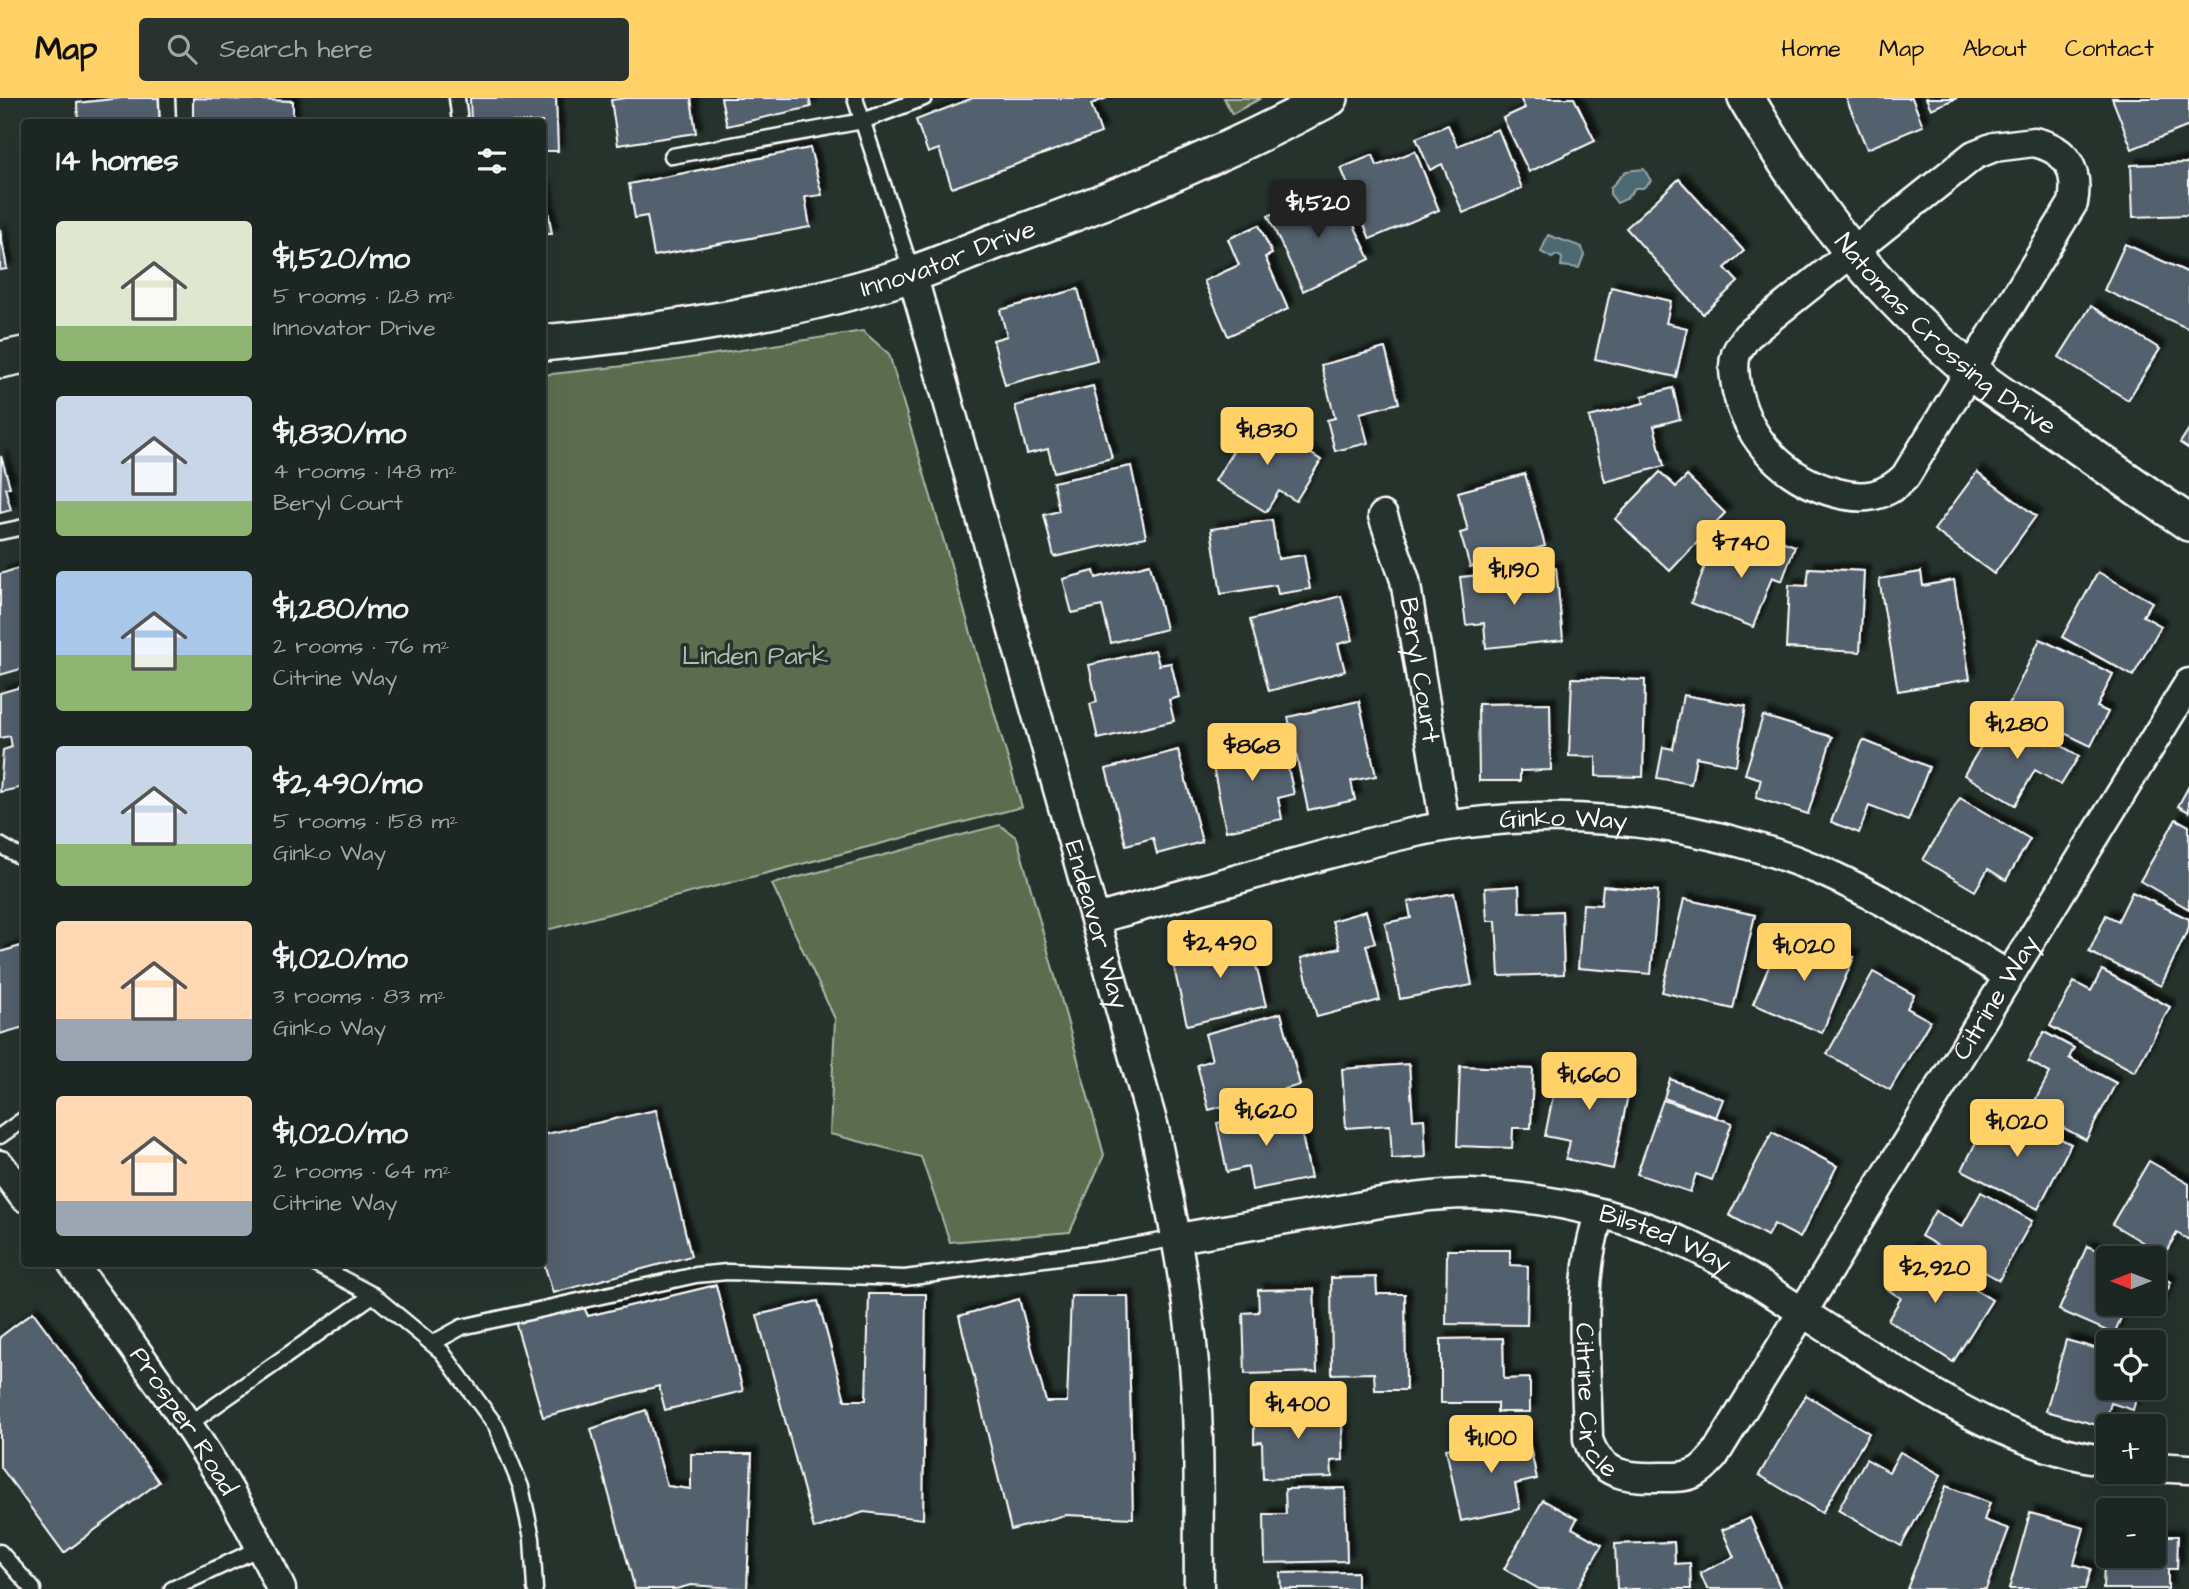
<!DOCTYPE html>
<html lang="en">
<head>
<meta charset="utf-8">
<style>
  :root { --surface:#1c2622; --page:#29322f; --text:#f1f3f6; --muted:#a0a5a5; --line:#3a4340; --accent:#ffd166 }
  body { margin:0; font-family:"Architects Daughter",sans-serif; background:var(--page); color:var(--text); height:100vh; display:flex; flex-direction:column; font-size:26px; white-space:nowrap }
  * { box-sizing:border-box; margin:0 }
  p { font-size:23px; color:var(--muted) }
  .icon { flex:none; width:38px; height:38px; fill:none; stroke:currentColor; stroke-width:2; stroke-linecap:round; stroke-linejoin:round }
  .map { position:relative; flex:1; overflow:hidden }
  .drawer { position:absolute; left:21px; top:21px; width:525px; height:1148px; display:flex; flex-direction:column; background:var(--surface); border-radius:7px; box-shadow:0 7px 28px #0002,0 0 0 2px var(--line) }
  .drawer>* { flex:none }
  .needle { width:46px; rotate:270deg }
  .fabs { position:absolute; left:2096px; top:1148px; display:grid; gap:14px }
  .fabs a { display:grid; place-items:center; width:70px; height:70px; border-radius:7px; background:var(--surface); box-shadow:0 7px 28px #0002,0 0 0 2px var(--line); font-size:35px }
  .price { position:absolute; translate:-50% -60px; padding:0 16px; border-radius:7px; background:var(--accent); color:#111; font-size:23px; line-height:46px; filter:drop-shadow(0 2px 4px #0008) }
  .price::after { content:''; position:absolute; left:50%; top:42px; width:21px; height:16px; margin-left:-10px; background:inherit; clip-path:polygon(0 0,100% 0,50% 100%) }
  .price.on { background:#222; color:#fff }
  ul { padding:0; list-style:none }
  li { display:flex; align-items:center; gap:21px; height:175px; padding:0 35px }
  li span { display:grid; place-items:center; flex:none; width:196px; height:140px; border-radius:7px; color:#555 }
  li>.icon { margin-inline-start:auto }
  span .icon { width:84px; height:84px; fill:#fffc; stroke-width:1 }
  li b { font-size:30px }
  h2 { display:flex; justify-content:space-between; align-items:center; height:84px; padding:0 35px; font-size:30px }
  header { display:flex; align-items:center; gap:42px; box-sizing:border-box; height:98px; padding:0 35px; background:var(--accent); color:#111 }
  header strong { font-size:33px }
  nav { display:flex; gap:38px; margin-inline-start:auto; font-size:24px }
  .search { width:490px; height:63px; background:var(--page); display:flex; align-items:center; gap:18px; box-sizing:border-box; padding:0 24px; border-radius:7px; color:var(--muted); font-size:26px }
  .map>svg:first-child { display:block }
  .green { fill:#5c6d50; stroke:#aeb6a8; stroke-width:2 }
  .water { fill:#4d6a72; stroke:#94a6aa; stroke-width:2 }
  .building { fill:#52606d; stroke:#fff; stroke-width:2; filter:url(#shadow) }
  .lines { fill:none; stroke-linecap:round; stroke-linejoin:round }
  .service-casing { stroke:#fff; stroke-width:19 }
  .minor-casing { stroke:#fff; stroke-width:33 }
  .tertiary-casing { stroke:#fff; stroke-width:40 }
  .service { stroke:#26332d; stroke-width:14 }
  .minor { stroke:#26332d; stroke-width:28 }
  .tertiary { stroke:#26332d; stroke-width:35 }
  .labels { text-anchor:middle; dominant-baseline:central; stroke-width:7; stroke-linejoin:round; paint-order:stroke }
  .street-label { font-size:26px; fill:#fff; stroke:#26332d }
  .park-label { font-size:26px; fill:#b6bdb0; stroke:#26332d }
</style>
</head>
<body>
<header>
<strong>Map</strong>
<div class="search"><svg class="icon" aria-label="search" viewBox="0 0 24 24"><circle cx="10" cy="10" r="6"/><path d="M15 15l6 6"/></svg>Search here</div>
<nav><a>Home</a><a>Map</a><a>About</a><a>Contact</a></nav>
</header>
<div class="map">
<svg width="2189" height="1491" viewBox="0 0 2189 1491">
  <defs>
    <filter id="shadow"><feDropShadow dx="6" dy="-6" stdDeviation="2" flood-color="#0009"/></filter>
  </defs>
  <rect width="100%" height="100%" fill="#26332d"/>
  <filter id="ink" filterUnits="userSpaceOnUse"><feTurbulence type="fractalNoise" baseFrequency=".0143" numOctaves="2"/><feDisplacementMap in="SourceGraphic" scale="14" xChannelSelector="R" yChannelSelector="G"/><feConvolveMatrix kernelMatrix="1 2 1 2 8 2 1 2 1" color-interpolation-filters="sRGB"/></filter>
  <g filter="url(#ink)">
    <g class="green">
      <polygon points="1224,0 1261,0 1232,16"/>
      <polygon points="863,233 889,256 1022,709 543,833 543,277 670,263"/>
      <polygon points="1000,727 1017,740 1104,1057 1070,1134 950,1144 921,1059 830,1036 835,921 772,786"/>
    </g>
    <g class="water">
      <polygon points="1644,71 1651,83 1643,90 1635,90 1626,101 1617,105 1610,96 1610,90 1626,73"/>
      <polygon points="1548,137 1582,149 1584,157 1579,170 1561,168 1562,160 1557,157 1552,160 1541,154"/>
    </g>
    <g class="building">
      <polygon points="122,0 159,0 161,24 78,24 77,5"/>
      <polygon points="193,0 293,3 293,24 193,24"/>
      <polygon points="470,0 556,0 558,53 542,53 542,24 471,24"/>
      <polygon points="625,0 691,0 696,35 618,47 611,2"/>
      <polygon points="721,0 809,0 811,9 727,28"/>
      <polygon points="973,0 1107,0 1091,6 1101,35 952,90 939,51 928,55 916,22"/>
      <polygon points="1520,0 1574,0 1595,43 1529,74 1503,20 1525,10"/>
      <polygon points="1846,0 1912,0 1923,28 1867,51"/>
      <polygon points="1926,0 1957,0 1931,11"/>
      <polygon points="2112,0 2189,0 2189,28 2132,51"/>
      <polygon points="1448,27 1457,48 1498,31 1522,90 1463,115 1442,66 1430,72 1416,40"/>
      <polygon points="810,50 822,97 805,99 810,129 654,158 647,118 635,120 629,86"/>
      <polygon points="1415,53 1439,112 1370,141 1341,70 1373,57 1377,68"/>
      <polygon points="2189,65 2189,117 2133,119 2131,67"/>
      <polygon points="1679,81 1744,153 1725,170 1738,184 1703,216 1626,130"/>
      <polygon points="542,89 544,89 552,136 542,136"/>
      <polygon points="1320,94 1328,113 1344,106 1370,161 1303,193 1268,118"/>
      <polygon points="1259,127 1272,156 1265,159 1288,211 1228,238 1204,183 1239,167 1228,141"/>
      <polygon points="0,131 7,171 0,172"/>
      <polygon points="2125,146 2189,175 2189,231 2104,192"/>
      <polygon points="1611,189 1671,203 1666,225 1687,230 1676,279 1595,261"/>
      <polygon points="1078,191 1097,262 1005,287 993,242 1007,238 1000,212"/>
      <polygon points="2091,208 2160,251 2128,302 2059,259"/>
      <polygon points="1385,250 1399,305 1360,315 1368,345 1335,353 1327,322 1335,320 1321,267"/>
      <polygon points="1093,288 1112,360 1054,374 1048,351 1027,356 1015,308"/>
      <polygon points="1673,290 1680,321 1654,328 1664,368 1605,384 1589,319 1644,305 1642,298"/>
      <polygon points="1253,320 1321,362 1296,403 1279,393 1266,414 1215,383"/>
      <polygon points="2189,331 2189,351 2180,345"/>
      <polygon points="1,358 10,389 5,390 11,412 0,415"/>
      <polygon points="1131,368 1146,439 1054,459 1044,417 1059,413 1053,384"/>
      <polygon points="1660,374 1676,389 1687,378 1725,415 1670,473 1615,421"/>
      <polygon points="1977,374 2036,418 1994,476 1934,432"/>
      <polygon points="1525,376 1545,448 1470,469 1460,435 1468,433 1458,394"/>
      <polygon points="1272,422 1278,461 1304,457 1310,491 1278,496 1276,487 1221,496 1211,431"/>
      <polygon points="1765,437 1795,448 1782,483 1772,479 1753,529 1691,505 1713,447 1755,463"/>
      <polygon points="1150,466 1166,531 1111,545 1102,508 1072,515 1063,481 1094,473 1096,480"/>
      <polygon points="19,470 24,488 24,570 0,577 0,476"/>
      <polygon points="1556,470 1563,542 1486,550 1484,525 1466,527 1460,479"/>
      <polygon points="1809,470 1864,473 1860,554 1786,550 1789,487 1807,488"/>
      <polygon points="1921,474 1923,488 1954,482 1970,581 1898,593 1879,481"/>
      <polygon points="2098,474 2152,504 2143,518 2161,528 2133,578 2062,539"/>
      <polygon points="1341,498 1353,542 1338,546 1345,573 1269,593 1250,522"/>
      <polygon points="2040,541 2113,576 2097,609 2108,614 2091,648 2008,608"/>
      <polygon points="1155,552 1159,567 1171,565 1179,599 1169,602 1174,623 1098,641 1090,606 1097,604 1089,567"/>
      <polygon points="1572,580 1645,582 1643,679 1596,678 1596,659 1569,658"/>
      <polygon points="24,588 24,689 0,694 3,652 12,649 10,638 0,640 0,595"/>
      <polygon points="1683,597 1746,608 1736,667 1696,659 1691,686 1657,680 1663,649 1673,651"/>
      <polygon points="1359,603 1376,678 1351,683 1355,702 1308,712 1288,619"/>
      <polygon points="1550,605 1551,672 1520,673 1520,683 1479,683 1478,606"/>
      <polygon points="1763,618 1832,639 1808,716 1756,700 1761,681 1745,676"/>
      <polygon points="1999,618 2047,646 2050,641 2079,658 2061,687 2035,672 2015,707 1964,677"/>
      <polygon points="1281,639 1294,696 1278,700 1282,721 1226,733 1210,654"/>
      <polygon points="1863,642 1929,669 1908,723 1869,708 1859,735 1831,724"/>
      <polygon points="1178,652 1202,744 1157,756 1153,740 1126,747 1106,671"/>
      <polygon points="2189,688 2189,714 2178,708"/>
      <polygon points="1960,700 2030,741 2006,782 1988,771 1975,793 1923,762"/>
      <polygon points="2176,721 2189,728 2189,811 2140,783"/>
      <polygon points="1519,788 1520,815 1562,813 1564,876 1499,878 1496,823 1487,823 1485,790"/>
      <polygon points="1603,788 1658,793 1651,876 1578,870 1583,806 1601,807"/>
      <polygon points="2132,794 2189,821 2189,829 2161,888 2089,854 2106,817 2118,823"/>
      <polygon points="1454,795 1472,887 1400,901 1385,825 1411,820 1408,804"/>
      <polygon points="1684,801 1755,817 1733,911 1662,894"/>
      <polygon points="1366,813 1375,845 1366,847 1380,902 1317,919 1301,860 1340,850 1332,823"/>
      <polygon points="1248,835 1266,908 1187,927 1174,870 1190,866 1186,850"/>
      <polygon points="1804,837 1854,859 1822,935 1753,906 1778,847 1796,855"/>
      <polygon points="21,848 24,859 24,929 0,936 0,854"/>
      <polygon points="2102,872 2170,909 2135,974 2050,928 2074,884 2091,893"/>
      <polygon points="1873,874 1914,897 1907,910 1930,923 1890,992 1827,956"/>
      <polygon points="1281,915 1300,987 1209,1012 1197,967 1212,962 1205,936"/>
      <polygon points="2044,934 2074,950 2069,960 2116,985 2086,1042 2030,1012 2050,975 2028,963"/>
      <polygon points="1560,962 1632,977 1613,1071 1566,1061 1570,1043 1545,1038"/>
      <polygon points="1409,966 1413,1022 1424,1021 1426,1059 1392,1061 1390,1027 1346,1030 1342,971"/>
      <polygon points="1460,968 1533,971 1531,1030 1513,1030 1512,1050 1457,1048"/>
      <polygon points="1670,981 1723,1001 1716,1019 1664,1000"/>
      <polygon points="1663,1002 1732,1025 1712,1082 1696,1076 1690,1094 1637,1076"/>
      <polygon points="1296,1009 1311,1080 1252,1092 1248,1069 1227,1074 1217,1025"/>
      <polygon points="656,1012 691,1158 553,1195 542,1159 542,1037"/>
      <polygon points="1989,1018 2011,1030 2017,1019 2071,1046 2038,1111 1962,1072"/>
      <polygon points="1772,1034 1837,1068 1800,1140 1774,1126 1767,1138 1729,1117"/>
      <polygon points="2149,1063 2189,1086 2189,1142 2177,1135 2164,1157 2112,1126"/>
      <polygon points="1981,1094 2032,1123 1999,1182 1921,1138 1935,1113 1962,1129"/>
      <polygon points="2087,1148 2115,1160 2109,1160 2109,1206 2127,1206 2114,1236 2059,1212"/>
      <polygon points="1911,1151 1992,1202 1953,1264 1888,1222 1901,1200 1886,1191"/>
      <polygon points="1447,1152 1510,1152 1510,1167 1528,1168 1527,1227 1446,1226"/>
      <polygon points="2154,1177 2171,1184 2160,1209 2152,1206"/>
      <polygon points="1376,1179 1377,1196 1405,1196 1406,1292 1375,1292 1374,1275 1332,1276 1331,1180"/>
      <polygon points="716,1187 743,1293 665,1312 659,1288 543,1319 515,1223 583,1207 588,1218"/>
      <polygon points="1314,1191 1317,1274 1245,1276 1243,1215 1259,1214 1258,1192"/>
      <polygon points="869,1196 926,1196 923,1421 864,1414 814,1431 757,1217 818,1203 845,1302 866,1302"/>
      <polygon points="1071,1198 1128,1198 1133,1420 1065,1417 1011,1432 959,1218 1019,1201 1046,1304 1067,1304"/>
      <polygon points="33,1214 159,1384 64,1455 0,1368 0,1239"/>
      <polygon points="1503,1240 1504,1281 1530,1280 1530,1314 1497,1314 1497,1305 1441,1305 1441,1241"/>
      <polygon points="2066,1242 2109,1254 2109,1290 2139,1290 2133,1312 2111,1305 2104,1329 2046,1313"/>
      <polygon points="1806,1297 1869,1335 1822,1415 1759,1377"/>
      <polygon points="1331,1306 1331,1327 1342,1326 1343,1362 1331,1363 1332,1379 1263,1381 1262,1344 1254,1345 1254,1308"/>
      <polygon points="646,1312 667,1388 691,1391 691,1356 752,1356 747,1491 691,1487 676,1491 635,1491 591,1331"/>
      <polygon points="1527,1334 1537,1381 1515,1386 1520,1411 1461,1423 1446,1351"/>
      <polygon points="1900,1354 1941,1377 1901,1448 1838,1412 1866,1361 1889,1374"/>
      <polygon points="1946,1388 1990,1405 1984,1422 2009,1431 1986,1491 1907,1491"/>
      <polygon points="1345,1390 1347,1463 1265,1465 1264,1416 1286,1416 1285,1391"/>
      <polygon points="1543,1402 1577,1421 1572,1430 1602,1447 1577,1491 1539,1491 1504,1471"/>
      <polygon points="2030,1415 2084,1430 2074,1466 2091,1471 2085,1491 2009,1491"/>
      <polygon points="1750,1420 1781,1491 1707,1491 1700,1475 1734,1459 1722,1432"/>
      <polygon points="2154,1438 2178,1438 2177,1471 2168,1471 2168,1491 2103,1491 2104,1463 2144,1465 2144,1458 2154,1458"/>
      <polygon points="1674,1444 1675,1466 1690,1465 1691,1491 1617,1491 1615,1446"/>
      <polygon points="1357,1474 1357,1491 1281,1491 1280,1475"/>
    </g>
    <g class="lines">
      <g class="service-casing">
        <g id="service">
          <polyline points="167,0 168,24"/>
          <polyline points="457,0 460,24"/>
          <polyline points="855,0 912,175"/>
          <polyline points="672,58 863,23 924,0"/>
          <polyline points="0,434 24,429"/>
          <polyline points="0,747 24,761"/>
          <polyline points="0,1038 24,1021"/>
          <polyline points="315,1166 373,1197 442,1254 496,1328 521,1389 532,1440 535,1491"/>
          <polyline points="433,1245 462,1229 696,1177 727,1174 905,1180 1111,1152 1178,1140"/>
          <polyline points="189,1326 373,1197"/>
          <polyline points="0,1454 33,1491"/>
          <polyline points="172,1491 262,1449"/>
        </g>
      </g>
      <g class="minor-casing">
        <g id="minor">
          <path d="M2034 44C2067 51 2079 72 2073 105L1905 379C1885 399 1864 402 1837 395 1786 382 1749 344 1737 293 1735 281 1732 268 1736 256 1738 250 1744 243 1747 238L1974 57 1994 49Z"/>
          <path id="s1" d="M912 176 1154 1030C1169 1102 1184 1173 1192 1246 1201 1327 1198 1409 1199 1491"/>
          <path id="s2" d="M1383 418 1405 482 1445 728"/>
          <path id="s3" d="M1096 821C1162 802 1229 784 1295 765 1358 748 1421 729 1486 723 1599 712 1720 729 1824 774 1889 803 1948 841 2009 878"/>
          <polyline points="0,1067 24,1099"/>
          <path id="s4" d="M1599 1117C1576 1187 1587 1268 1588 1341 1599 1378 1628 1380 1661 1379 1674 1379 1687 1380 1698 1373 1704 1370 1709 1363 1714 1358L2189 585"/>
          <path id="s5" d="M1178 1140C1231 1131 1285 1121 1339 1112 1382 1105 1426 1096 1470 1096 1547 1098 1619 1115 1689 1147 1739 1170 1790 1207 1838 1237 1922 1288 2008 1350 2109 1363"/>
          <path id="s6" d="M73 1166C149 1270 227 1373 281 1491"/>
          <polyline points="2154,1369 2189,1371"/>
        </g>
      </g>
      <g class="tertiary-casing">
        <g id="tertiary">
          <path id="s7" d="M1746 0C1813 114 1878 195 1979 280 2001 298 2026 312 2049 328 2096 361 2142 393 2189 425"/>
          <path id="s8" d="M542 245C661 235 798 213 911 176 943 166 973 151 1005 140 1117 101 1226 56 1330 0"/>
          <polyline points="0,262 24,257"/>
        </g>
      </g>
      <use href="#service" class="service"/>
      <use href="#minor" class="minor"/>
      <use href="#tertiary" class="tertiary"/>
    </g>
  </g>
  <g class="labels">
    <g class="street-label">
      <text stroke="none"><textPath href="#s8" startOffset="416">Innovator Drive</textPath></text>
      <text stroke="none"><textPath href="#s7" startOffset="312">Natomas Crossing Drive</textPath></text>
      <text stroke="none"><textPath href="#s2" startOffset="159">Beryl Court</textPath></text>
      <text stroke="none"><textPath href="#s3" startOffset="480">Ginko Way</textPath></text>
      <text stroke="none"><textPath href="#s1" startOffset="676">Endeavor Way</textPath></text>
      <text stroke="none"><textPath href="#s4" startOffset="914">Citrine Way</textPath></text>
      <text stroke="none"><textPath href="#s5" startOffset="497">Bilsted Way</textPath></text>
      <text stroke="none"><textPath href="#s4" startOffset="189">Citrine Circle</textPath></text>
      <text stroke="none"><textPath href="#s6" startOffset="192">Prosper Road</textPath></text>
    </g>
    <g class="park-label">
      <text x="755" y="558">Linden Park</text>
    </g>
  </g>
</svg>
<div class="fabs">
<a><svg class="needle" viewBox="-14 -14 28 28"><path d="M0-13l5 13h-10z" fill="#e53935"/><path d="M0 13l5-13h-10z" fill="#a0a5a5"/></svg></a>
<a><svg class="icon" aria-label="locate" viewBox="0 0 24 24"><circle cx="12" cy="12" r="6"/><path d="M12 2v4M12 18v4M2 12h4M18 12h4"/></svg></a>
<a>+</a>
<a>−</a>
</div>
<b class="price on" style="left:1318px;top:142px">$1,520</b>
<b class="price" style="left:1267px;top:369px">$1,830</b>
<b class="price" style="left:1741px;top:482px">$740</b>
<b class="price" style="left:1514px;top:509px">$1,190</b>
<b class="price" style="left:2017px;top:663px">$1,280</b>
<b class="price" style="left:1252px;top:685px">$868</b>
<b class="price" style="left:1220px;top:882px">$2,490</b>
<b class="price" style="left:1804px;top:885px">$1,020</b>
<b class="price" style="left:1589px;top:1014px">$1,660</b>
<b class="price" style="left:1266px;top:1050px">$1,620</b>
<b class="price" style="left:2017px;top:1061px">$1,020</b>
<b class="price" style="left:1935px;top:1207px">$2,920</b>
<b class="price" style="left:1298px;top:1343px">$1,400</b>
<b class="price" style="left:1491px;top:1377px">$1,100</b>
<section class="drawer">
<h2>14 homes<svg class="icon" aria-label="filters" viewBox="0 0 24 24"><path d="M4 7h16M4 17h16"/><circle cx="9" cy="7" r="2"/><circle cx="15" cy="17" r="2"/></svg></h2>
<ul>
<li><span style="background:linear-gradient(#dfe7d0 75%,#8fb573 0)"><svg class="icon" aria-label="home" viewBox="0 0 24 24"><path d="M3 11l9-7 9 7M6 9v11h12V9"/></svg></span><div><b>$1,520/mo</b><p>5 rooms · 128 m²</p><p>Innovator Drive</p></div></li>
<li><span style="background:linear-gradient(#c9d6e8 75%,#8fb573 0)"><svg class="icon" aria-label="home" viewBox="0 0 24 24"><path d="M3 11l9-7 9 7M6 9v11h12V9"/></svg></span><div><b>$1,830/mo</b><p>4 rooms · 148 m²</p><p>Beryl Court</p></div></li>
<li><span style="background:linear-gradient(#a9c7e8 60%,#8fb573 0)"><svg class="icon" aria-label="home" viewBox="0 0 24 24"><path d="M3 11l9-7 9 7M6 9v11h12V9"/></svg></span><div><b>$1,280/mo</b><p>2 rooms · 76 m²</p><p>Citrine Way</p></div></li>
<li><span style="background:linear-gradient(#c9d6e8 70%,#8fb573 0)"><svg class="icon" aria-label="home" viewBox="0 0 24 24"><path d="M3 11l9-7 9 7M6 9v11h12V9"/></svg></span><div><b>$2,490/mo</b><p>5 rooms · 158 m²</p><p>Ginko Way</p></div></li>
<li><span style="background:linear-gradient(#ffd9b3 70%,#9aa5b1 0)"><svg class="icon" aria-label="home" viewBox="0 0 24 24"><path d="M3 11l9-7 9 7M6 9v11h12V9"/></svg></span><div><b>$1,020/mo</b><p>3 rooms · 83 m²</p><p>Ginko Way</p></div></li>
<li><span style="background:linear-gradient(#ffd9b3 75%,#9aa5b1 0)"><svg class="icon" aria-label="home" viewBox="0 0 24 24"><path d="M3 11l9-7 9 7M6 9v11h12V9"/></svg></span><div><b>$1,020/mo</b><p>2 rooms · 64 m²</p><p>Citrine Way</p></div></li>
</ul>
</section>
</div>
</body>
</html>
